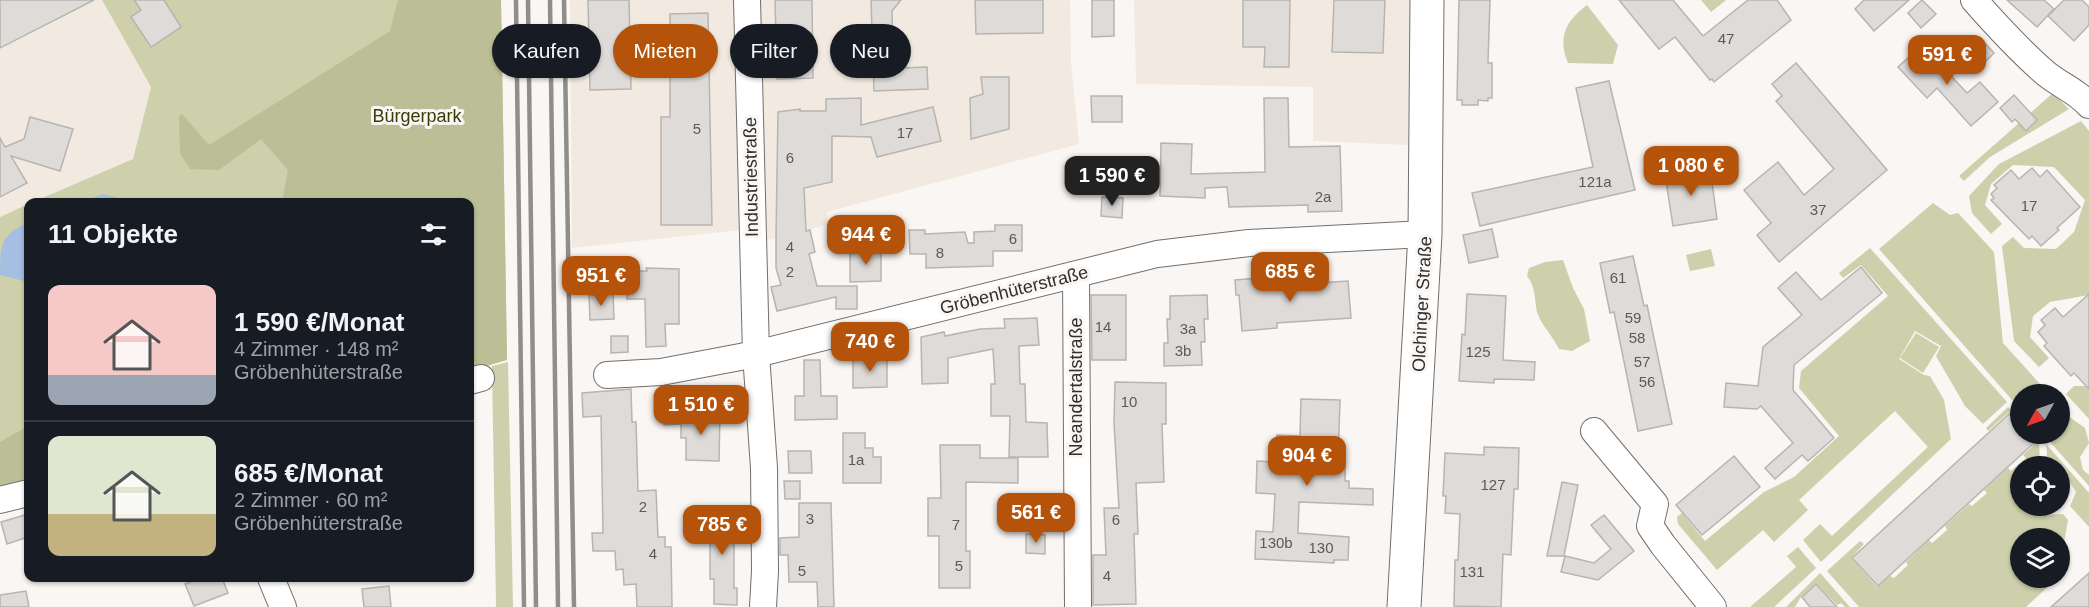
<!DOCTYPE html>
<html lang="de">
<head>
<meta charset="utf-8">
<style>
  :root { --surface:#171b24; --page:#242831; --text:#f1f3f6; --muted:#9ea1a6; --line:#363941; --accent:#b45309 }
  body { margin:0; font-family:Arial,sans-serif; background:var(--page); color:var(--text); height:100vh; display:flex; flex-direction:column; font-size:22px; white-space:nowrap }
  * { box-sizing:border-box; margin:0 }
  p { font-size:20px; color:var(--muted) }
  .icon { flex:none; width:33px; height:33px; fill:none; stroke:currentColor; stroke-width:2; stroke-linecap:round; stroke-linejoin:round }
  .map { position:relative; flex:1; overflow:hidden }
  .side { position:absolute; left:24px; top:198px; width:450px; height:384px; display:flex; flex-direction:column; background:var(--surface); border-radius:12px; box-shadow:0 2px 4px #0004 }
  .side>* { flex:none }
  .banner { position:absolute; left:492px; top:24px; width:570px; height:54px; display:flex; gap:12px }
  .needle { width:39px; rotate:230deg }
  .tools { position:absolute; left:2010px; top:384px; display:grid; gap:12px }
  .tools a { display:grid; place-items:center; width:60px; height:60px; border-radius:50%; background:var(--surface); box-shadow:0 2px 4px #0004; font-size:30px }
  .price { position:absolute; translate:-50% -51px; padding:0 14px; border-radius:12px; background:var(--accent); color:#fff; font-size:20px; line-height:39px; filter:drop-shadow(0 2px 3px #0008) }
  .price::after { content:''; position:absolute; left:50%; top:36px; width:18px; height:14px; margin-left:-9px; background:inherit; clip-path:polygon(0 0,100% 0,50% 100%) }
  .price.active { background:#222; color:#fff }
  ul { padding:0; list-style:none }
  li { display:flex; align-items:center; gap:18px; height:150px; padding:0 24px }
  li+li { border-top:2px solid var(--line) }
  li span { display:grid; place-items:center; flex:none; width:168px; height:120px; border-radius:12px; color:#555 }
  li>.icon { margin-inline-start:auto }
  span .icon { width:72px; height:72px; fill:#fffc; stroke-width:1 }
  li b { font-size:26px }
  h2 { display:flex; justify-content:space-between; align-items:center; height:72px; padding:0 24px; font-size:26px }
  .chip { padding:0 21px; border-radius:27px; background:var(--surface); box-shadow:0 2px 4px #0004; font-size:21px; line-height:54px }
  .chip.active { background:var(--accent); color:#fff }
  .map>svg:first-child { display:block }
  .built { fill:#f2eae1 }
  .green { fill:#cdd0aa }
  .forest { fill:#bcbf95 }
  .water { fill:#a4bfe2 }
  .building { fill:#dedbd8; stroke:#b7b4b1; stroke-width:1.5 }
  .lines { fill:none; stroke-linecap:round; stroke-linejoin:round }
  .minor-casing { stroke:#726f6d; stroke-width:28 }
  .major-casing { stroke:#726f6d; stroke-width:35 }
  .minor { stroke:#fff; stroke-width:26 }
  .major { stroke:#fff; stroke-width:33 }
  .rail { stroke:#908e8b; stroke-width:4.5 }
  .labels { text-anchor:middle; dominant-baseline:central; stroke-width:6; stroke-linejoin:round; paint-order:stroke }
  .number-label { font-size:15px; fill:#5c5a58 }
  .park-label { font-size:18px; fill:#3b3d08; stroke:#f9f6f3 }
  .street-label { font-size:18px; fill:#302f2d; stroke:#f9f6f3 }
</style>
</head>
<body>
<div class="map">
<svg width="2089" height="607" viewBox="0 0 2089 607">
  <rect width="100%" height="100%" fill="#f9f6f3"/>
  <g class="built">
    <polygon points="0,0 102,0 151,87 133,159 33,202 28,202 28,204 0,217"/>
    <polygon points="570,0 1070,0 1071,61 1079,144 827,212 828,225 752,244 751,229 572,248"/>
    <polygon points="1134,0 1411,0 1408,145 1313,141 1313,87 1136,84"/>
  </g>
  <g class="green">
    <polygon points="102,0 501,0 507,360 470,202 33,202 133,159 151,87"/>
    <polygon points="1701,0 1726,0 1711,12"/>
    <path d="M1587 5 1618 45 1613 64 1568 63C1557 37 1566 21 1587 5Z"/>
    <polygon points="2053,93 2069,109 1990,157 1964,181 1959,176"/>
    <polygon points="2081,121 2089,131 2089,295 2050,302 2033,316 2030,337 2049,358 2039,367 2014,341 2002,246 2013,237 2024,248 2056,249 2074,232 2085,200 2054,167 2013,165 1991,184 1985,205 2002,224 1991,234 1972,213 1969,196 1999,164"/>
    <polygon points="1933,203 1950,215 1958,213 1994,252 2003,343 2049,394 2020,394 2020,409 1879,249"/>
    <polygon points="28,204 28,487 0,494 0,217"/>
    <polygon points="1870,248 2007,402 1983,424 1965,406 1936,356 1941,346 1915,331 1899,359 1924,375 1930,376 1944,400 1951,439 1821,562 1803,540 1820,524 1832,536 1928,447 1895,411 1799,500 1808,510 1774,542 1763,530 1717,570 1678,524 1677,517 1682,513 1705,541 1764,492 1794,477 1839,436 1799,388 1801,371 1888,296 1861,265 1843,278 1839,273"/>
    <polygon points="1711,249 1715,266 1690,271 1686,255"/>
    <path d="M1563 260 1573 288 1584 309 1590 341 1572 351 1559 349C1554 338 1540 323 1537 312 1534 298 1536 287 1527 276L1529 268 1545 262Z"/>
    <polygon points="1916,333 1939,347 1923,373 1900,358"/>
    <polygon points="508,362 513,607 496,607 492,366"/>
    <polygon points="2074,386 2089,386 2089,419 2066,394"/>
    <polygon points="2060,406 2068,416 2085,428 2089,443 2080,457 2083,470 2089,475 2089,486 2043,434 2060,434"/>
    <polygon points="2008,407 2020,421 2020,424 2009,412 1988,431 1986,428"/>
    <polygon points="2029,434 2032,434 2039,441 2040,466 2020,466 2020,506 2032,506 2043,515 2063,514 2068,520 2060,566 2060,538 2020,538 2020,578 2057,578 2026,607 1859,607 1827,571 1860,541 1864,544 1851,558 1877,587 1890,576 1894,578 1908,565 1906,562 1929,540 1932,543 1947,530 1945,526 1969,504 1972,506 1987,493 1984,490 2008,468 2011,471 2026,458 2023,455 2037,442"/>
    <polygon points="2046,444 2089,493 2089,527 2070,506 2076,492 2067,478 2060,472 2060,466 2048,466"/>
    <path d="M2060 475 2067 485C2070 503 2056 511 2040 506H2060Z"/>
    <polygon points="1798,547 1816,568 1774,607 1750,607 1796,567 1787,556"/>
    <polygon points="1820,573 1850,607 1845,607 1841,603 1837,605 1816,583 1801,597 1795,607 1786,607"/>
  </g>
  <g class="forest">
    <polygon points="398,0 501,0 507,360 470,371 470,202 282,202 288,170 261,139 219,170 190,169 180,153 179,116 182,114 209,145 390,31"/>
    <polygon points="28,426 28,487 0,494 0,442"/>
  </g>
  <g class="water">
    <polygon points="103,194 134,202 81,202"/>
    <path d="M28 223V282L0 275C0 247 0 234 28 223Z"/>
  </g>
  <g class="building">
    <polygon points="0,0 94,0 0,48"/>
    <polygon points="134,0 164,0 181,27 151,47 131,17 141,10"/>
    <polygon points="588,0 629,0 631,89 590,90"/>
    <polygon points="775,0 812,0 813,78 777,79"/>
    <polygon points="871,0 901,0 892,11 893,60 901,68 927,67 928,89 874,91"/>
    <polygon points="975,0 1043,0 1043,33 976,34"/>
    <polygon points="1092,0 1114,0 1114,36 1092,37"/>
    <polygon points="1243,0 1290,0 1289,67 1264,67 1265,47 1243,47"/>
    <polygon points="1334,0 1385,0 1383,53 1332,52"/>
    <polygon points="1459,0 1490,0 1488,63 1492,63 1492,98 1488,98 1488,101 1478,100 1478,105 1462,105 1462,100 1457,100"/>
    <polygon points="1619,0 1673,0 1703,36 1748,0 1777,0 1791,20 1714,82 1712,79 1710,80 1675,37 1659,49"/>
    <polygon points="1864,0 1909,0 1874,31 1855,9"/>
    <polygon points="1922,0 1936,14 1921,28 1908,13"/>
    <polygon points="2007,0 2044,0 2054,9 2037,27"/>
    <polygon points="2064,0 2082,0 2089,7 2089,25 2074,41 2048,16"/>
    <polygon points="708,13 712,225 661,225 661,117 670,117 670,14"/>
    <polygon points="1982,40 1994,53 1984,63 1972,50"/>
    <polygon points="1922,45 1967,93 1980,82 1998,102 1971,126 1937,88 1927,98 1898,67"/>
    <polygon points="1796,63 1887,170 1779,262 1757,235 1771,223 1744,190 1778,162 1804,195 1834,169 1776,101 1782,96 1772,84"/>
    <polygon points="981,77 1009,77 1009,129 971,139 970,98 983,94"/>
    <polygon points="1609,81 1635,190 1480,226 1472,193 1593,167 1576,88"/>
    <polygon points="2014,95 2037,120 2026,131 2015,119 2012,122 2000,108"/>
    <polygon points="1091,96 1122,96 1122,122 1092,122"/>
    <polygon points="861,98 861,125 933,107 941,141 877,157 871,137 832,136 832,182 804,188 806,231 810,230 815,252 809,254 817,286 857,286 857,309 836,309 836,297 777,311 771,287 781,285 776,268 776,236 778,112 800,109 800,111 826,111 826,99"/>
    <polygon points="1264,98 1288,98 1289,147 1340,146 1342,211 1308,212 1308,205 1229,207 1227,187 1205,188 1205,198 1160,196 1161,143 1192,144 1191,174 1265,172"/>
    <polygon points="30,117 73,129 60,171 11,156 27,183 0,197 0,138 5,147 24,139"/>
    <polygon points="1710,168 1717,219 1673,226 1665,175"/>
    <polygon points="2032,168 2040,177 2047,170 2080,207 2057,228 2059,230 2041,246 2032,236 2029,239 1991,200 1994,198 1991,194 1997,188 1994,185 2011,170 2019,179"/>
    <polygon points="1102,197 1123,198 1122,218 1101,216"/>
    <polygon points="995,225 1022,225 1022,251 993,251 993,266 926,268 926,254 910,254 909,230 925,230 925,234 965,232 968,243 974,243 974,232 995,231"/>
    <polygon points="1492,229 1498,257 1469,263 1463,235"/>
    <polygon points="881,251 881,281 850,282 850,252"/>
    <polygon points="1633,256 1644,306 1647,305 1672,424 1638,431 1614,312 1610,313 1600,263"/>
    <polygon points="1861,267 1882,293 1794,365 1793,390 1834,438 1808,461 1802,455 1775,479 1765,468 1793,443 1761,406 1757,409 1724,407 1726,383 1758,386 1763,347 1802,315 1778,288 1796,272 1821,300"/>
    <polygon points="646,268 679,269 679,324 665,324 666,346 646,347 645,299 627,299 627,271 647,271"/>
    <polygon points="1270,277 1271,286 1348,281 1351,318 1277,323 1277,328 1242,331 1239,295 1236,295 1235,280"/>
    <polygon points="613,294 614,319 590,320 589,295"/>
    <polygon points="1467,294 1506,296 1503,360 1535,362 1534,380 1494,379 1494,383 1459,381 1462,334 1465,335"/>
    <polygon points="2089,294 2089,389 2074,373 2071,376 2044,346 2047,343 2038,332 2045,325 2041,320 2055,308 2063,317"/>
    <polygon points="1091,295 1126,295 1126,360 1092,360"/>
    <polygon points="1207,295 1208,319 1204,319 1205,342 1201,342 1202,365 1164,366 1164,343 1168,343 1167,319 1170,319 1170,296"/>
    <polygon points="1037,318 1039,345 1019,346 1020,384 1025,384 1026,422 1047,423 1048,457 1009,457 1010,416 991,416 991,384 995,384 993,349 948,358 948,383 922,384 921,337 944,332 945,336 980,329 1005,328 1004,319"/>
    <polygon points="611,336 628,336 628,352 611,353"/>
    <polygon points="853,359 887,359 887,387 853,388"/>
    <polygon points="804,360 820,360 821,396 837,396 837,419 795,420 795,396 804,396"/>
    <polygon points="1115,382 1166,383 1166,424 1162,424 1164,482 1136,483 1138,534 1134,534 1136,604 1093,605 1093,555 1106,555 1104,508 1119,508 1114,423"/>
    <polygon points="631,389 632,422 636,422 638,491 656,490 658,537 665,537 665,547 671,547 672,607 637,607 636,584 624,585 623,569 616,570 615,551 593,551 592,533 603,533 601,416 583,417 582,393"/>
    <polygon points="664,398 680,398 680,424 664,425"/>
    <polygon points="1301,399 1340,400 1338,460 1345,461 1345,481 1349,481 1349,488 1373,489 1373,505 1299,502 1298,533 1349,537 1348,560 1334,560 1334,563 1255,559 1256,531 1273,532 1275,494 1256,493 1257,461 1276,462 1277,435 1300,436"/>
    <polygon points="681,413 720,414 719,461 686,460 686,438 681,438"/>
    <polygon points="2009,414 2020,426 2020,434 2027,434 2035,442 1878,586 1852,558"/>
    <polygon points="843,433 865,433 865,448 873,448 873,457 881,457 881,483 843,483"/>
    <polygon points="940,445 980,445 980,458 1018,458 1018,483 966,482 966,551 970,551 970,588 939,588 939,536 928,536 928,498 941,498"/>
    <polygon points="1484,447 1519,448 1518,489 1514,489 1511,555 1503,554 1501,607 1454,606 1455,560 1458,560 1460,514 1445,513 1446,496 1443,496 1445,453 1484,455"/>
    <polygon points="788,451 811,451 812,473 789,473"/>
    <polygon points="1734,456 1760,487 1702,535 1676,505"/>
    <polygon points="784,481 800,481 800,499 785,499"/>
    <polygon points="1562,482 1578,485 1564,556 1547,556"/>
    <polygon points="799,503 831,503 834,607 818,607 817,582 789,582 788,555 780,555 780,538 799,537"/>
    <polygon points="704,513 734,513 734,588 737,588 737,605 714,604 714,579 710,579 710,529 704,529"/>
    <polygon points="28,514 28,537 7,544 1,522"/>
    <polygon points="1604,515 1634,551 1598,580 1561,572 1565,556 1594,563 1611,549 1591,525"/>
    <polygon points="1026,534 1045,535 1045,554 1026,553"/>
    <polygon points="2089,573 2089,607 2051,607"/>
    <polygon points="201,578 222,578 228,593 194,606 185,584"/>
    <polygon points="1816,584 1837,607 1810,607 1802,597"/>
    <polygon points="389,586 391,607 364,607 362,589"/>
    <polygon points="26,591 29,607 0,607 0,595"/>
  </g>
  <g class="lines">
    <g class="minor-casing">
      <g id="minor">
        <polyline points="747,0 756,354 764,468 765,571 763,607"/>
        <path d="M1974 0C1996 25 2018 49 2043 71 2057 84 2076 90 2089 105"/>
        <polyline points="1076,275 1078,607"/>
        <polyline points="607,375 661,372 756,354 1157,254 1249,243 1425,234"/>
        <polyline points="470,381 481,378"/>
        <polyline points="1594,431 1655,504 1650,526 1663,545 1713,607"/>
        <polyline points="0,500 28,493"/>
        <polyline points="271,578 283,607"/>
      </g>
    </g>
    <g class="major-casing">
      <polyline id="major" points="1404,607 1425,234 1427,0"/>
    </g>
    <use href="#minor" class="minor"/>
    <use href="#major" class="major"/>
    <g class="rail">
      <polyline points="516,0 524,607"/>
      <polyline points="528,0 536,607"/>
      <polyline points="550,0 558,607"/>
      <polyline points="564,0 574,607"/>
    </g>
  </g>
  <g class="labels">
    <g class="number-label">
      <text x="1726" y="38">47</text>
      <text x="697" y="128">5</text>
      <text x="905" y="132">17</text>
      <text x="790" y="157">6</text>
      <text x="1595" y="181">121a</text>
      <text x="1323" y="196">2a</text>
      <text x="2029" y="205">17</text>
      <text x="1818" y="209">37</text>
      <text x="1013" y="238">6</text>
      <text x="790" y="246">4</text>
      <text x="940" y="252">8</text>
      <text x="790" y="271">2</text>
      <text x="1618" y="277">61</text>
      <text x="1633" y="317">59</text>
      <text x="1103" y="326">14</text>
      <text x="1188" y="328">3a</text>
      <text x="1637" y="337">58</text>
      <text x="1183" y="350">3b</text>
      <text x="1478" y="351">125</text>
      <text x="1642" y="361">57</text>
      <text x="1647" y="381">56</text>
      <text x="1129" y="401">10</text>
      <text x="856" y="459">1a</text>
      <text x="1493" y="484">127</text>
      <text x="643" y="506">2</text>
      <text x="810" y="518">3</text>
      <text x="1116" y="519">6</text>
      <text x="956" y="524">7</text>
      <text x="1276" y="542">130b</text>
      <text x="1321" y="547">130</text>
      <text x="653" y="553">4</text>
      <text x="959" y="565">5</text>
      <text x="802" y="570">5</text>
      <text x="1472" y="571">131</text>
      <text x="1107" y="575">4</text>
    </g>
    <g class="park-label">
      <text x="417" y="116">Bürgerpark</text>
    </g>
    <g class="street-label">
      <text transform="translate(751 177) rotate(-91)">Industriestraße</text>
      <text transform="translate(1014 290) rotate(-14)">Gröbenhüterstraße</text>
      <text transform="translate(1422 304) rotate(-87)">Olchinger Straße</text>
      <text transform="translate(1076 387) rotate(-90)">Neandertalstraße</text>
    </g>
  </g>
</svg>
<div class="tools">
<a><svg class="needle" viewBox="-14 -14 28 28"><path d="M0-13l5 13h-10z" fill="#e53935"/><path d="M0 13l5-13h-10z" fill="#9ea1a6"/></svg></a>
<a><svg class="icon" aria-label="locate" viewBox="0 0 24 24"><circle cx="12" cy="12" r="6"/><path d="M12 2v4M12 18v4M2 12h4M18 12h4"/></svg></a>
<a><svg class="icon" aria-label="layers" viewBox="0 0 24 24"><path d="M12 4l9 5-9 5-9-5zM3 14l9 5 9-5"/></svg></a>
</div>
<b class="price" style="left:1947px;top:86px">591 €</b>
<b class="price" style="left:1691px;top:197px">1 080 €</b>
<b class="price active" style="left:1112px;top:207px">1 590 €</b>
<b class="price" style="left:866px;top:266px">944 €</b>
<b class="price" style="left:1290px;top:303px">685 €</b>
<b class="price" style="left:601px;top:307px">951 €</b>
<b class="price" style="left:870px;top:373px">740 €</b>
<b class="price" style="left:701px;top:436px">1 510 €</b>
<b class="price" style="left:1307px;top:487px">904 €</b>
<b class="price" style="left:1036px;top:544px">561 €</b>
<b class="price" style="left:722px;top:556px">785 €</b>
<div class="banner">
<a class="chip">Kaufen</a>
<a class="chip active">Mieten</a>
<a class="chip">Filter</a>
<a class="chip">Neu</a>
</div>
<section class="side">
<h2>11 Objekte<svg class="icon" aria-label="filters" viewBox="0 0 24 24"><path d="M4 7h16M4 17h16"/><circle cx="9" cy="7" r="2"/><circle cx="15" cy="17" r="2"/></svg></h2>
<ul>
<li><span style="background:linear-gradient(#f6c9c9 75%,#9aa5b1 0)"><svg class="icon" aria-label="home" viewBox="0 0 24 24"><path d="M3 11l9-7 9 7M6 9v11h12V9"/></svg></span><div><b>1 590 €/Monat</b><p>4 Zimmer · 148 m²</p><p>Gröbenhüterstraße</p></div></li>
<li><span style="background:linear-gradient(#dfe7d0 65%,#c2b280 0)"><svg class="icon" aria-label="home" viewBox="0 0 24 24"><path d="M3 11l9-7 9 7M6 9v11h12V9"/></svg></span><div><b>685 €/Monat</b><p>2 Zimmer · 60 m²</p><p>Gröbenhüterstraße</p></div></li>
</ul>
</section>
</div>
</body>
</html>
